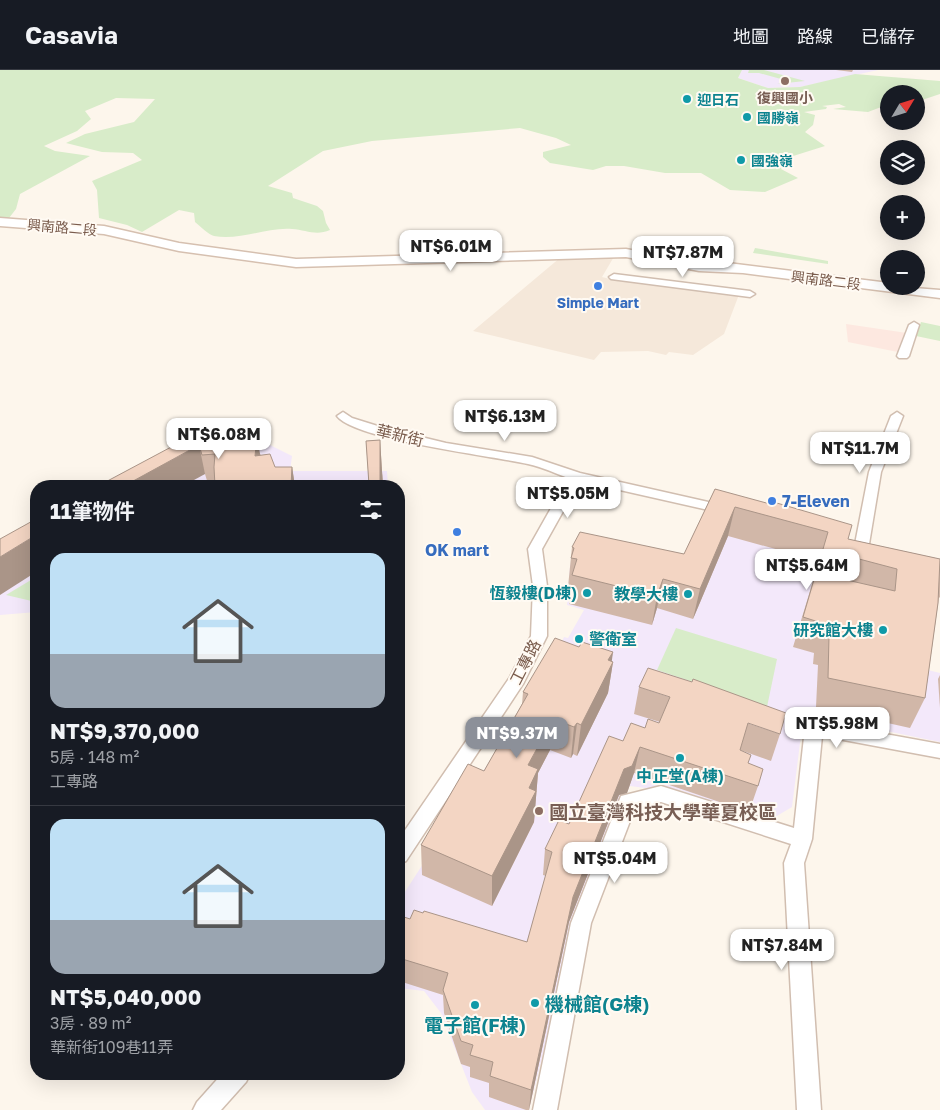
<!DOCTYPE html>
<html lang="zh-TW">
<head>
<meta charset="utf-8">
<style>
  :root { --surface:#171b24; --page:#20242c; --text:#f1f3f6; --muted:#9ea1a6; --line:#363941; --accent:#8c9099 }
  body { margin:0; font-family:"Golos Text","Noto Sans TC",sans-serif; background:var(--page); color:var(--text); height:100vh; display:flex; flex-direction:column; font-size:19px; white-space:nowrap }
  * { box-sizing:border-box; margin:0 }
  p { font-size:16px; color:var(--muted) }
  .icon { flex:none; width:28px; height:28px; fill:none; stroke:currentColor; stroke-width:2; stroke-linecap:round; stroke-linejoin:round }
  .map { position:relative; flex:1; overflow:hidden }
  .details { position:absolute; left:30px; top:410px; width:375px; height:600px; display:flex; flex-direction:column; background:var(--surface); border-radius:20px; box-shadow:0 5px 20px #0002 }
  .details>* { flex:none }
  .needle { width:32px; rotate:52deg }
  .buttons { position:absolute; left:880px; top:15px; display:grid; gap:10px }
  .buttons a { display:grid; place-items:center; width:45px; height:45px; border-radius:50%; background:var(--surface); box-shadow:0 5px 20px #0002; font-size:25px }
  .price { position:absolute; translate:-50% -42px; padding:0 11px; border-radius:10px; background:#fff; color:#222; font-size:16px; line-height:32px; filter:drop-shadow(0 1px 2px #0008) }
  .price::after { content:''; position:absolute; left:50%; top:30px; width:15px; height:11px; margin-left:-8px; background:inherit; clip-path:polygon(0 0,100% 0,50% 100%) }
  .price.active { background:var(--accent); color:#fff }
  ul { padding:0; list-style:none }
  li { display:grid; align-content:center; gap:10px; height:265px; padding:0 20px }
  li+li { border-top:1px solid var(--line) }
  li span { display:grid; place-items:center; height:155px; border-radius:15px; color:#555 }
  li>.icon { margin-inline-start:auto }
  span .icon { width:90px; height:90px; fill:#fffc; stroke-width:1 }
  li b { font-size:21px }
  h2 { display:flex; justify-content:space-between; align-items:center; height:60px; padding:0 20px; font-size:21px }
  header { display:flex; align-items:center; gap:30px; box-sizing:border-box; height:70px; padding:0 25px; background:var(--surface); border-bottom:1px solid var(--line) }
  header strong { font-size:24px }
  nav { display:flex; gap:28px; margin-inline-start:auto; font-size:18px }
  .map>svg:first-child { display:block }
  .residential { fill:#f5e8da }
  .commercial { fill:#fde8e0 }
  .education { fill:#f3e8fa }
  .green { fill:#d8ecc9 }
  .lines { fill:none; stroke-linecap:round; stroke-linejoin:round }
  .street-casing { stroke:#d1beb0; stroke-width:3 }
  .secondary-casing { stroke:#d6c0b0; stroke-width:3 }
  .street { fill:#fff; fill-rule:evenodd }
  .secondary { fill:#fff; fill-rule:evenodd }
  .wall { fill:#d1b7a8 }
  .shaded-wall { fill:#aa9588 }
  .building { fill:#f3d5c3; stroke:#aa9588; fill-rule:evenodd }
  .education-dot { fill:#8d6e63; stroke:#fffaf3; stroke-width:2 }
  .culture-dot { fill:#0f9aa8; stroke:#fffaf3; stroke-width:2 }
  .shop-dot { fill:#3f7fe0; stroke:#fffaf3; stroke-width:2 }
  .labels { text-anchor:middle; dominant-baseline:central; stroke-width:4; stroke-linejoin:round; paint-order:stroke }
  .far-education-label { font-size:14px; font-weight:bold; fill:#785e54; stroke:#fffaf3 }
  .far-culture-label { font-size:14px; font-weight:bold; fill:#0d838f; stroke:#fffaf3; text-anchor:start }
  .far-street-label { font-size:14px; fill:#7a5c4d; stroke:#fffaf3 }
  .far-shop-label { font-size:14px; font-weight:bold; fill:#366cbe; stroke:#fffaf3 }
  .street-label { font-size:16px; fill:#7a5c4d; stroke:#fffaf3 }
  .shop-label { font-size:16px; font-weight:bold; fill:#366cbe; stroke:#fffaf3; text-anchor:start }
  .culture-label { font-size:16px; font-weight:bold; fill:#0d838f; stroke:#fffaf3; text-anchor:end }
  .near-education-label { font-size:19px; font-weight:bold; fill:#785e54; stroke:#fffaf3; text-anchor:start }
  .near-culture-label { font-size:19px; font-weight:bold; fill:#0d838f; stroke:#fffaf3; text-anchor:start }
</style>
</head>
<body>
<header>
<strong>Casavia</strong>
<nav><a>地圖</a><a>路線</a><a>已儲存</a></nav>
</header>
<div class="map">
<svg width="940" height="1040" viewBox="0 0 940 1040">
  <rect width="100%" height="100%" fill="#fdf6ec"/>
  <polygon class="residential" points="615,185 602,207 618,211 740,222 724,264 693,285 669,282 666,285 648,281 601,282 594,290 473,261 561,187"/>
  <polygon class="commercial" points="846,254 907,263 898,282 848,272"/>
  <g class="education">
    <polygon points="742,0 878,0 800,17 768,18 738,8"/>
    <polygon points="240,360 292,386 290,401 387,401 388,416 121,416 218,363"/>
    <polygon points="709,448 847,485 924,599 940,603 940,672 808,645 802,657 792,737 770,750 748,745 680,720 676,722 630,716 579,839 529,1040 485,1040 472,1022 441,943 424,921 399,918 399,831 550,598 564,567 568,568 584,540 567,535 570,496 573,488 678,514"/>
    <polygon points="36,464 36,542 0,545 0,485"/>
  </g>
  <g class="green">
    <path d="M0 0H742L738 8 768 18 800 17 855 4 940 11V24L916 32V24H889V34L868 42 833 39 846 37 839 34 822 36 827 37 826 39 804 42 815 45 813 55 805 62 825 76 790 87 781 99 798 108 765 122 730 120 701 103H665L624 96H606L593 100 550 93 543 87V82L571 75 556 68 520 58 372 71 323 81 268 116 292 123 293 128 317 136 323 141 326 153 330 160C316 166 306 160 292 159 267 157 239 171 214 166 209 165 200 156 195 152L194 143 179 140 142 162 127 155 99 148 97 120 92 111 142 90 133 83 102 82 66 73 85 64 134 52 155 29 116 28 85 41 91 49 77 61 44 76 55 81 90 86 20 124 16 139 9 148H0Z"/>
    <polygon points="749,0 764,0 805,11 777,14 788,11 759,3 748,3"/>
    <polygon points="755,178 828,191 828,194 753,183"/>
    <polygon points="921,252 940,256 940,271 916,266"/>
    <polygon points="36,507 36,532 6,525"/>
    <polygon points="676,558 777,589 767,637 657,600"/>
  </g>
  <g class="lines">
    <g class="street-casing">
      <g id="street">
        <polygon points="614,204 750,221 755,224 750,227 611,209 609,207"/>
        <polygon points="914,252 919,255 909,286 907,288 899,288 897,286 909,255"/>
        <path d="M343 342 352 348 384 358 446 373 532 387 580 403 726 436 733 440 726 444 580 411 542 479 547 516V566L523 614 406 791 399 794V769L510 607 531 566 533 516 528 479 568 408C555 403 542 397 528 394 494 386 355 370 337 346Z"/>
        <polygon points="897,342 903,346 881,402 869,474 867,477 857,477 855,474 869,402 891,346"/>
        <polygon points="814,651 940,674 940,688 822,666 812,769 804,793 821,1040 797,1040 784,793 791,774 661,732 635,738 591,853 557,1040 533,1040 571,853 621,726 661,716 794,758 805,658 808,653"/>
        <polygon points="222,1004 250,1004 246,1012 221,1040 193,1040 197,1032"/>
      </g>
    </g>
    <g class="secondary-casing">
      <polygon id="secondary" points="0,148 104,156 179,173 296,189 626,179 699,193 728,193 889,213 889,216 940,220 940,228 743,203 699,201 626,187 296,197 179,181 104,164 0,156"/>
    </g>
    <use href="#street" class="street"/>
    <use href="#secondary" class="secondary"/>
  </g>
  <g class="wall">
    <polygon points="836,0 853,0 852,2"/>
    <polygon points="240,367 275,397 292,397 295,416 215,416 215,413 208,414 205,404 98,416"/>
    <polygon points="380,370 383,416 369,416 366,371"/>
    <polygon points="715,419 848,469 940,489 940,528 939,527 925,628 910,658 816,637 818,595 813,594 814,583 793,577 819,491 728,466 693,549 657,538 652,555 569,534 571,518 568,517 572,477 684,484"/>
    <polygon points="579,577 613,582 611,591 613,592 608,623 577,686 573,684 571,688 550,680 538,703 534,752 492,836 422,805 421,775 484,701 522,634 523,622"/>
    <polygon points="940,605 940,638 938,609"/>
    <polygon points="639,617 780,664 771,691 740,680 748,693 758,716 749,742 634,703 627,723 619,725 569,852 529,1040 526,1040 489,1027 489,1013 470,1007 470,997 461,994 444,943 443,925 399,911 399,860 410,849 527,872 546,806 543,805 545,779 569,754 623,671 645,658 659,653 660,652 634,644"/>
  </g>
  <g class="shaded-wall">
    <polygon points="257,367 262,395 255,386"/>
    <polygon points="380,370 383,416 380,416"/>
    <polygon points="199,375 205,404 183,416 124,416"/>
    <polygon points="292,397 295,416 286,416"/>
    <polygon points="735,437 728,466 693,549 700,519"/>
    <polygon points="36,465 36,502 0,525 0,487"/>
    <polygon points="663,509 657,538 652,555 657,526"/>
    <polygon points="613,582 611,597 613,592 608,623 577,686 581,655 608,590"/>
    <polygon points="553,649 550,680 538,703 534,752 492,836 492,806 528,695"/>
    <polygon points="577,653 573,684 571,688 574,657"/>
    <polygon points="640,677 634,703 627,723 619,725 569,852 529,1040 531,1020 573,827 624,699"/>
  </g>
  <g class="building">
    <polygon points="218,352 238,362 240,367 257,367 255,386 270,384 275,397 292,397 291,416 215,416 214,397 215,384 202,385 199,375 124,416 98,416"/>
    <polygon points="380,370 380,414 369,415 366,371"/>
    <path d="M715 419 770 434V431L852 455 848 469 940 489 938 533 925 628 828 608 829 566 824 565 825 554 803 547 828 462 735 437 700 519 663 509 657 526 572 505 577 489 571 488 574 478 572 477 580 462 684 484ZM844 485 897 499 895 521 838 508Z"/>
    <polygon points="36,449 36,465 0,487 0,469"/>
    <polygon points="555,568 579,577 582,572 613,582 608,590 613,592 581,655 577,653 574,657 553,649 528,695 538,699 529,718 536,721 492,806 421,775 468,694 484,701 528,624 523,622"/>
    <polygon points="648,598 692,612 693,609 786,643 780,664 748,653 740,680 751,685 748,693 763,699 758,716 640,677 632,696 624,699 573,827 531,1020 490,1006 493,992 470,985 473,975 461,971 443,920 448,903 399,888 399,879 404,866 399,864 399,860 404,847 410,849 414,840 423,843 424,841 527,872 552,782 545,779 559,750 569,754 609,666 623,671 631,653 645,658 648,649 659,653 670,627 639,617"/>
  </g>
  <g class="education-dot">
    <circle cx="785" cy="11" r="5"/>
    <circle cx="539" cy="741" r="5"/>
  </g>
  <g class="culture-dot">
    <circle cx="687" cy="29" r="5"/>
    <circle cx="747" cy="47" r="5"/>
    <circle cx="741" cy="90" r="5"/>
    <circle cx="587" cy="523" r="5"/>
    <circle cx="688" cy="524" r="5"/>
    <circle cx="883" cy="560" r="5"/>
    <circle cx="579" cy="569" r="5"/>
    <circle cx="680" cy="688" r="5"/>
    <circle cx="535" cy="933" r="5"/>
    <circle cx="475" cy="935" r="5"/>
  </g>
  <g class="shop-dot">
    <circle cx="598" cy="216" r="5"/>
    <circle cx="772" cy="431" r="5"/>
    <circle cx="457" cy="462" r="5"/>
  </g>
  <g class="labels">
    <g class="far-education-label">
      <text x="785" y="27">復興國小</text>
    </g>
    <g class="far-culture-label">
      <text x="697" y="29">迎日石</text>
      <text x="757" y="47">國勝嶺</text>
      <text x="751" y="90">國強嶺</text>
    </g>
    <g class="far-street-label">
      <text transform="translate(62 157) rotate(5)">興南路二段</text>
      <text transform="translate(826 210) rotate(7)">興南路二段</text>
    </g>
    <g class="far-shop-label">
      <text x="598" y="232">Simple Mart</text>
    </g>
    <g class="street-label">
      <text transform="translate(400 365) rotate(13)">華新街</text>
      <text transform="translate(525 592) rotate(-63)">工專路</text>
    </g>
    <g class="shop-label">
      <text x="782" y="431">7-Eleven</text>
      <text x="457" y="480" text-anchor="middle">OK mart</text>
    </g>
    <g class="culture-label">
      <text x="577" y="523">恆毅樓(D棟)</text>
      <text x="678" y="524">教學大樓</text>
      <text x="873" y="560">研究館大樓</text>
      <text x="589" y="569" text-anchor="start">警衛室</text>
      <text x="680" y="706" text-anchor="middle">中正堂(A棟)</text>
    </g>
    <g class="near-education-label">
      <text x="549" y="741">國立臺灣科技大學華夏校區</text>
    </g>
    <g class="near-culture-label">
      <text x="545" y="933">機械館(G棟)</text>
      <text x="475" y="954" text-anchor="middle">電子館(F棟)</text>
    </g>
  </g>
</svg>
<div class="buttons">
<a><svg class="needle" viewBox="-14 -14 28 28"><path d="M0-13l5 13h-10z" fill="#e53935"/><path d="M0 13l5-13h-10z" fill="#9ea1a6"/></svg></a>
<a><svg class="icon" aria-label="layers" viewBox="0 0 24 24"><path d="M12 4l9 5-9 5-9-5zM3 14l9 5 9-5"/></svg></a>
<a>+</a>
<a>−</a>
</div>
<b class="price" style="left:451px;top:202px">NT$6.01M</b>
<b class="price" style="left:683px;top:208px">NT$7.87M</b>
<b class="price" style="left:505px;top:372px">NT$6.13M</b>
<b class="price" style="left:219px;top:390px">NT$6.08M</b>
<b class="price" style="left:860px;top:404px">NT$11.7M</b>
<b class="price" style="left:568px;top:449px">NT$5.05M</b>
<b class="price" style="left:807px;top:521px">NT$5.64M</b>
<b class="price" style="left:837px;top:679px">NT$5.98M</b>
<b class="price active" style="left:517px;top:689px">NT$9.37M</b>
<b class="price" style="left:615px;top:814px">NT$5.04M</b>
<b class="price" style="left:782px;top:901px">NT$7.84M</b>
<section class="details">
<h2>11筆物件<svg class="icon" aria-label="filters" viewBox="0 0 24 24"><path d="M4 7h16M4 17h16"/><circle cx="9" cy="7" r="2"/><circle cx="15" cy="17" r="2"/></svg></h2>
<ul>
<li><span style="background:linear-gradient(#bfe0f5 65%,#9aa5b1 0)"><svg class="icon" aria-label="home" viewBox="0 0 24 24"><path d="M3 11l9-7 9 7M6 9v11h12V9"/></svg></span><div><b>NT$9,370,000</b><p>5房 · 148 m²</p><p>工專路</p></div></li>
<li><span style="background:linear-gradient(#bfe0f5 65%,#9aa5b1 0)"><svg class="icon" aria-label="home" viewBox="0 0 24 24"><path d="M3 11l9-7 9 7M6 9v11h12V9"/></svg></span><div><b>NT$5,040,000</b><p>3房 · 89 m²</p><p>華新街109巷11弄</p></div></li>
</ul>
</section>
</div>
</body>
</html>
